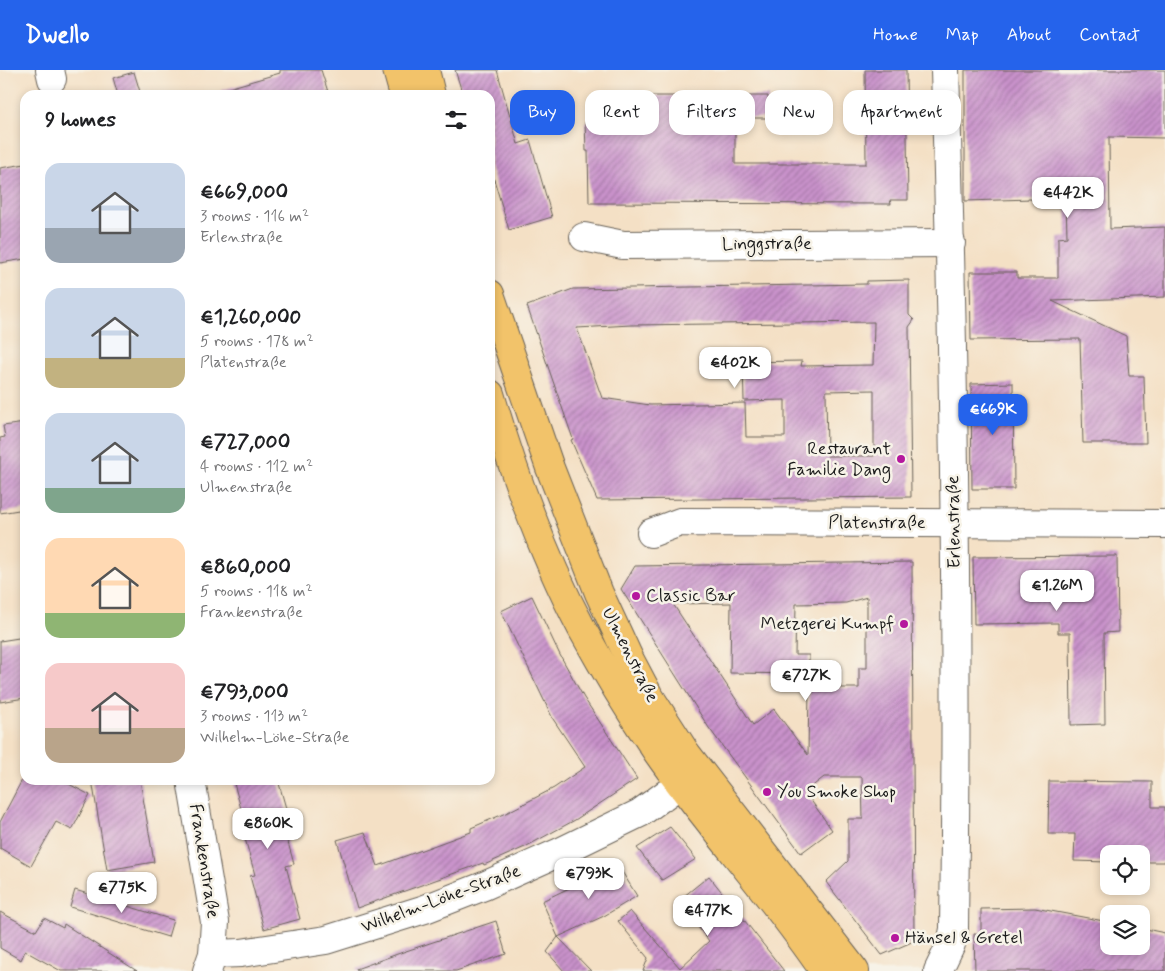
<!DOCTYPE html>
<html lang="en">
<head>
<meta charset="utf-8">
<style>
  :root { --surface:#fff; --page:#f6f6f6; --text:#202124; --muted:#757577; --accent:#2563eb }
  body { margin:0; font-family:Mynerve,sans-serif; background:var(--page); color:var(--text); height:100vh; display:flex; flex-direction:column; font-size:19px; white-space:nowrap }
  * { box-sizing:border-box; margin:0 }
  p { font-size:16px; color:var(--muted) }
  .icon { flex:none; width:28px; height:28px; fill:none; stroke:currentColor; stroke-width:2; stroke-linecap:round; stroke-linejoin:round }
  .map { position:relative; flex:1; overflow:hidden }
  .side { position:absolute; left:20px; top:20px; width:475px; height:695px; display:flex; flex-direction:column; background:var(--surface); border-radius:15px; box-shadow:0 2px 8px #0003 }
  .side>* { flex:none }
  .top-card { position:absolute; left:510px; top:20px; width:475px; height:45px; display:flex; gap:10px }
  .controls { position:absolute; left:1100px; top:775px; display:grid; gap:10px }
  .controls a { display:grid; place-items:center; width:50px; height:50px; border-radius:10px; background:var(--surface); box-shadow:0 2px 8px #0003; font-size:25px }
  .price { position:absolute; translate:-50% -42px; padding:0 11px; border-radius:10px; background:#fff; color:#222; font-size:16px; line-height:32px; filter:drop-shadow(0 1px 2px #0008) }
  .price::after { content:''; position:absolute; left:50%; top:30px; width:15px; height:11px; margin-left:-8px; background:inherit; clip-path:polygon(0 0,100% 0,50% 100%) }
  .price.active { background:var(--accent); color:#fff }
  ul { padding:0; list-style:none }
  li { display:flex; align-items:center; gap:15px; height:125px; padding:0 25px }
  li span { display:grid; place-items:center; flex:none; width:140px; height:100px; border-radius:15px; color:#555 }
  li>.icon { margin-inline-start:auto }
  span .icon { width:60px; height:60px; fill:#fffc; stroke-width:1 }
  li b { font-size:21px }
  h2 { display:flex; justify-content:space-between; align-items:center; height:60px; padding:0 25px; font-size:21px }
  .chip { padding:0 18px; border-radius:15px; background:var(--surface); box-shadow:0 2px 8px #0003; font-size:18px; line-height:45px }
  .chip.active { background:var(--accent); color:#fff }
  header { display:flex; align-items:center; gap:30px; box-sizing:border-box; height:70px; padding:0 25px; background:var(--accent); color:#fff }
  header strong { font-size:24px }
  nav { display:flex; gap:28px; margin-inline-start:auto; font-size:18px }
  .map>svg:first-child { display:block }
  .building { fill:url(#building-hatch); fill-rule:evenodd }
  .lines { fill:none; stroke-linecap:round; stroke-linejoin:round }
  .street-casing { stroke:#686157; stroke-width:30 }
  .primary-casing { stroke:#686157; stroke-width:30 }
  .street { stroke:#fff; stroke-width:28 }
  .primary { stroke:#f2c36a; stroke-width:28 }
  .poi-dot { fill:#b5179e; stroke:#f7f3e8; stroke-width:2 }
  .labels { text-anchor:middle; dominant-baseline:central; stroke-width:5; stroke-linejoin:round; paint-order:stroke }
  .street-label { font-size:18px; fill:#1c1c1c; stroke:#f7f3e8 }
  .poi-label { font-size:18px; fill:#1c1c1c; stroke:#f7f3e8; text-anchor:start }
</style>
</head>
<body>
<header>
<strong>Dwello</strong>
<nav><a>Home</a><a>Map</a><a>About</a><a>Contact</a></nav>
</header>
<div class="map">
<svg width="1165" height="901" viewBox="0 0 1165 901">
  <defs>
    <pattern id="building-hatch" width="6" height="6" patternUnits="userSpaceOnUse" patternTransform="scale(1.25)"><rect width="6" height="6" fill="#c992cb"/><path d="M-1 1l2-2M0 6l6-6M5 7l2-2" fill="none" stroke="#a276a4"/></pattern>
  </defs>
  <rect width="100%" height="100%" fill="#f7f3e8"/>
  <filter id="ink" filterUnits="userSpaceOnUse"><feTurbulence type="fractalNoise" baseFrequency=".02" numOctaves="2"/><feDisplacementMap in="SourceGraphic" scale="10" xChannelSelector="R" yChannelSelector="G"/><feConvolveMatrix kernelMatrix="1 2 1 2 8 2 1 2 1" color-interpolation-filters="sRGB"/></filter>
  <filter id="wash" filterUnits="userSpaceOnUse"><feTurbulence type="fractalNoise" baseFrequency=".0096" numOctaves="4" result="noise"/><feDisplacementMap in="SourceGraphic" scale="20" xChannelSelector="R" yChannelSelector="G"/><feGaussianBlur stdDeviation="1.12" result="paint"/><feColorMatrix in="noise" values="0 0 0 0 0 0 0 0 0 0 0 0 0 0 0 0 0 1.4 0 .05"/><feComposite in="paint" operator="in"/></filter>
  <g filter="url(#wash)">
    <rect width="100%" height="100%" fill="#f4e0c5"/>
    <g id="blocks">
      <g class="building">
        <polygon points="280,0 321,0 329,25 223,25 222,20 280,3"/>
        <polygon points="455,0 497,0 518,74 530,70 552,147 509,160 490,96 490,25 463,25"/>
        <polygon points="865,0 906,0 908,130 890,130 891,134 589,133 588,81 586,81 585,52 597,48 596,26 768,26 768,48 735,48 735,94 866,94"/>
        <polygon points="965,0 1165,0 1165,68 1109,67 1110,159 1165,157 1165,227 1052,231 1126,266 1129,306 1144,306 1146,373 1083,373 1080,269 971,270 970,202 1017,202 1017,208 1058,208 1058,168 1067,167 1066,128 965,131"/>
        <polygon points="134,2 141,25 118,25 113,8"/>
        <polygon points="25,94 25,189 0,193 0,98"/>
        <path d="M909 210V245L914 250 909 257 911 427 597 430 571 370 573 369 527 236 573 219 867 214V211ZM874 252 873 295 801 296 802 291 743 292 744 331 785 330V367H746L745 333 650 335 602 328 577 258 631 255ZM874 320V386H827L826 321Z"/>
        <polygon points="1013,313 1014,419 972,419 971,314"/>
        <polygon points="25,353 25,439 0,443 0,368 5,367 3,356"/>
        <polygon points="1117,486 1118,562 1104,563 1105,654 1071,655 1070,563 1058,563 1058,553 974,554 973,487"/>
        <path d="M912 492 914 871 882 885 826 812 848 791V749H863L862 707H824L805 722 832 760 801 783 709 658 621 519 635 496ZM867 527V598H859V618H809L808 685 774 639 753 655 673 534 731 533 730 603 809 604V585H795L796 534 846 533Z"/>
        <polygon points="532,526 560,585 584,628 637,709 575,750 525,777 484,795 483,793 357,838 337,770 365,762 378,796 471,762 471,758 508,742 554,718 585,697 553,649 501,541"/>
        <polygon points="25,567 25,628 0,632 0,571"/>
        <polygon points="22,710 61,710 90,725 72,760 56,752 31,796 0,778 0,752"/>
        <polygon points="92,710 140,710 154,792 107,800"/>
        <polygon points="233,710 278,710 287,742 280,744 294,794 286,796 300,849 264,859 250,806 255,805 241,754 245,753"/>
        <polygon points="1049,711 1152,712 1152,737 1165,737 1165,792 1141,792 1141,784 1109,784 1109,792 1074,791 1075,764 1048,764"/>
        <polygon points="670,757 696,789 662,810 637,778"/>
        <polygon points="616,792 637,826 604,846 558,867 542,831 586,810"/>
        <polygon points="709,806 741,846 784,901 643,901 648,888 618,851 630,841 680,898 709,871 678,831"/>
        <polygon points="75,820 173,850 168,867 70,837"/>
        <polygon points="1035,838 1109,852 1109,876 1141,876 1141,858 1165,863 1165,901 975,901 974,864 981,864 981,839"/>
        <polygon points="0,842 36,861 44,848 63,858 64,854 137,901 61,901 25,881 21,890 0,878"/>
        <polygon points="496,851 506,884 456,901 357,901 356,899 403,882"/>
        <polygon points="558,867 591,901 564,901 547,882"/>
      </g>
    </g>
  </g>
  <g filter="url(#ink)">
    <use href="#blocks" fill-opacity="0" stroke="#686157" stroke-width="1"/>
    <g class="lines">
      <g class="street-casing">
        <g id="street">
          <polyline points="50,0 52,9"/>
          <polyline points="584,167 623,175 951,173"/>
          <polyline points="651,463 680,452 1165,454"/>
          <polyline points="191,710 215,852 213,884 207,901"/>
          <polyline points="213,884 241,883 326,870 425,839 484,816 560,782 640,743 680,714"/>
          <path d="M938 901 951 874 954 859C958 573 954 286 945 0"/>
        </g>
      </g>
      <g class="primary-casing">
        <g id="primary">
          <polyline points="397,0 404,25"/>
          <polyline points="425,0 431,25"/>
          <polyline points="490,224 550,398 599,523 629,588 648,624 686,683 855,901"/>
          <path d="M490 324C513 402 544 487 582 559 605 601 630 642 657 682 709 757 773 825 824 901"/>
        </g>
      </g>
      <use href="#street" class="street"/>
      <use href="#primary" class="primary"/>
    </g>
  </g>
  <g class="poi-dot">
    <circle cx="901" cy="389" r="5"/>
    <circle cx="636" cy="526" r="5"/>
    <circle cx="904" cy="554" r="5"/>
    <circle cx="767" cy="722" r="5"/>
    <circle cx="895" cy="868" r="5"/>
  </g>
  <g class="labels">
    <g class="street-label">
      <text x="767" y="174">Linggstraße</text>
      <text transform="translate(954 452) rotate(-91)">Erlenstraße</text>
      <text x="877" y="453">Platenstraße</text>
      <text transform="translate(630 585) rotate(63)">Ulmenstraße</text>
      <text transform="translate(204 791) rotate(81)">Frankenstraße</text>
      <text transform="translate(441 829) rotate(-20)">Wilhelm-Löhe-Straße</text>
    </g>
    <g class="poi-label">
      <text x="891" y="379" text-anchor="end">Restaurant<tspan x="891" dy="21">Familie Dang</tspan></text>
      <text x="646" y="526">Classic Bar</text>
      <text x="894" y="554" text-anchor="end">Metzgerei Kumpf</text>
      <text x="777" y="722">You Smoke Shop</text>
      <text x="905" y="868">Hänsel &amp; Gretel</text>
    </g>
  </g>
</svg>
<div class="controls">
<a><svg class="icon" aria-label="locate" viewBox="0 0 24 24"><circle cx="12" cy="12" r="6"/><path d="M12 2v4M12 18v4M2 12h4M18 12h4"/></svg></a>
<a><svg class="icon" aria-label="layers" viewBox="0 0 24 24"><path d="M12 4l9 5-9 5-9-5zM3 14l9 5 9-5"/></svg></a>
</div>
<b class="price" style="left:1068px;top:149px">€442K</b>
<b class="price" style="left:735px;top:319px">€402K</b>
<b class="price active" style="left:993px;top:366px">€669K</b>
<b class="price" style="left:1057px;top:542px">€1.26M</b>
<b class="price" style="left:806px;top:632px">€727K</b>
<b class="price" style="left:268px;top:780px">€860K</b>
<b class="price" style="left:589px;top:830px">€793K</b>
<b class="price" style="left:122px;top:844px">€775K</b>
<b class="price" style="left:708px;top:867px">€477K</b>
<div class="top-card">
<a class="chip active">Buy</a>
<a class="chip">Rent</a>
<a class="chip">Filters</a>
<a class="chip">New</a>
<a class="chip">Apartment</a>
</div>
<section class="side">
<h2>9 homes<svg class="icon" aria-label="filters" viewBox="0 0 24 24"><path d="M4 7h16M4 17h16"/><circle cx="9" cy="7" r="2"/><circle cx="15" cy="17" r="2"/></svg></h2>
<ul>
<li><span style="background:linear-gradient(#c9d6e8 65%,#9aa5b1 0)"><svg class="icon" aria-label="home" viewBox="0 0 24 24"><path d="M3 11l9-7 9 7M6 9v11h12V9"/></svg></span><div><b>€669,000</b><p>3 rooms · 116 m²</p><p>Erlenstraße</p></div></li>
<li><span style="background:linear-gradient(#c9d6e8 70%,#c2b280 0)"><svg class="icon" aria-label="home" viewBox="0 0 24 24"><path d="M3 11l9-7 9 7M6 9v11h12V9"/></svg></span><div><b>€1,260,000</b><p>5 rooms · 178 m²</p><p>Platenstraße</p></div></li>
<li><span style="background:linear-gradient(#c9d6e8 75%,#7fa58c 0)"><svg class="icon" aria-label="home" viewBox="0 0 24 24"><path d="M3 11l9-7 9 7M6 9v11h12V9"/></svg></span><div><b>€727,000</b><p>4 rooms · 112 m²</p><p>Ulmenstraße</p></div></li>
<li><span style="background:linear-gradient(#ffd9b3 75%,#8fb573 0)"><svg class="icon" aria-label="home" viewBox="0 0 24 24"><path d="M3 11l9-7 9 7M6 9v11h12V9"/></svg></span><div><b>€860,000</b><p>5 rooms · 118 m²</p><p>Frankenstraße</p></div></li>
<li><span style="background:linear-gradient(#f6c9c9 65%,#b9a48a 0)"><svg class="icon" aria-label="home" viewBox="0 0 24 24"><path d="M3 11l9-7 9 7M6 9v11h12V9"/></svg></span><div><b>€793,000</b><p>3 rooms · 113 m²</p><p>Wilhelm-Löhe-Straße</p></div></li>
</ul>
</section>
</div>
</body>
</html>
